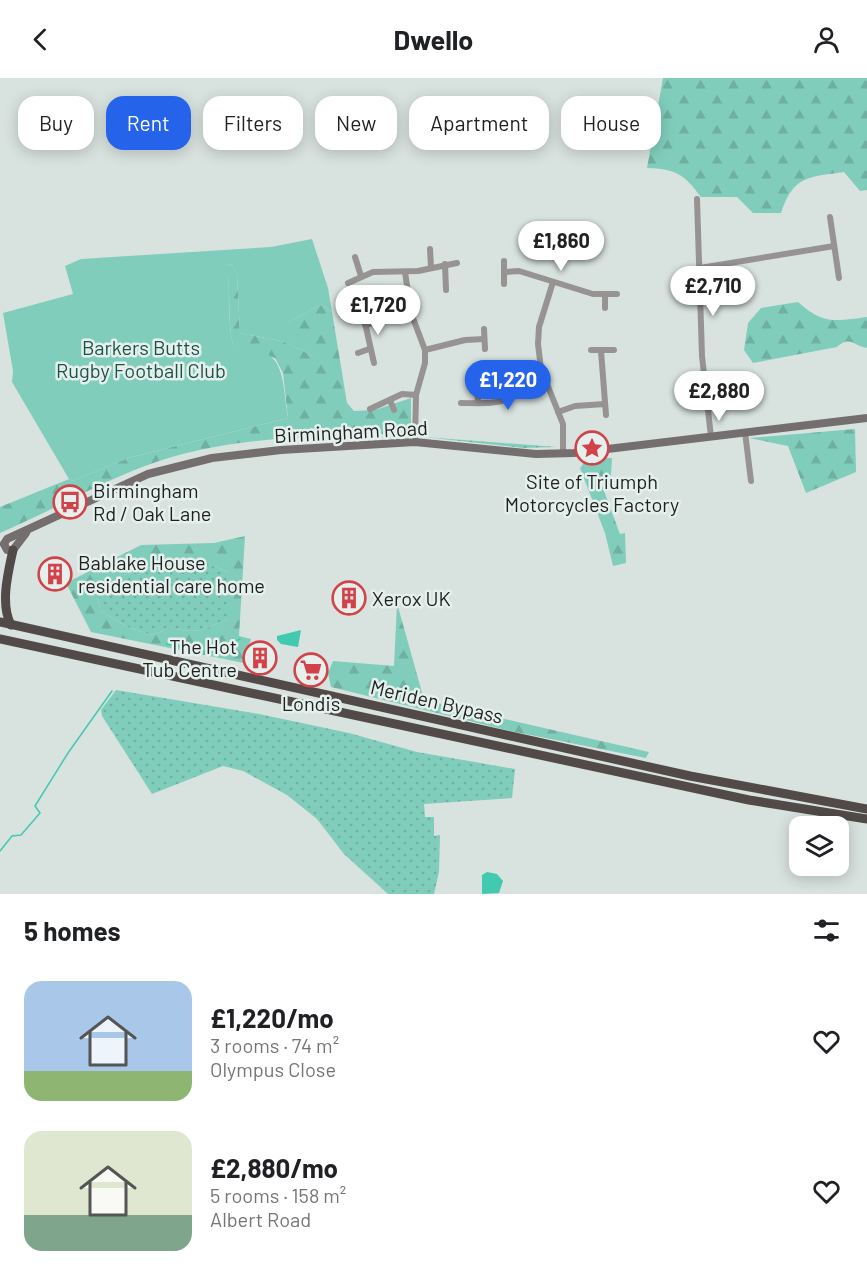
<!DOCTYPE html>
<html lang="en">
<head>
<meta charset="utf-8">
<style>
  :root { --surface:#fff; --page:#f2f2f2; --text:#202124; --muted:#757577; --accent:#2563eb }
  body { margin:0; font-family:Barlow,sans-serif; background:var(--page); color:var(--text); height:100vh; display:flex; flex-direction:column; font-size:22px; white-space:nowrap }
  * { box-sizing:border-box; margin:0 }
  p { font-size:20px; color:var(--muted) }
  .icon { flex:none; width:33px; height:33px; fill:none; stroke:currentColor; stroke-width:2; stroke-linecap:round; stroke-linejoin:round }
  .map { position:relative; height:816px; overflow:hidden }
  .sheet { display:flex; flex-direction:column; background:var(--surface); flex:1 }
  .sheet>* { flex:none }
  .guide { position:absolute; left:18px; top:18px; width:831px; height:54px; display:flex; gap:12px }
  .tools { position:absolute; left:789px; top:738px; display:grid; gap:12px }
  .tools a { display:grid; place-items:center; width:60px; height:60px; border-radius:12px; background:var(--surface); box-shadow:0 3px 15px #0003; font-size:30px }
  .price { position:absolute; translate:-50% -51px; padding:0 14px; border-radius:21px; background:#fff; color:#222; font-size:20px; line-height:39px; filter:drop-shadow(0 2px 3px #0008) }
  .price::after { content:''; position:absolute; left:50%; top:36px; width:18px; height:14px; margin-left:-9px; background:inherit; clip-path:polygon(0 0,100% 0,50% 100%) }
  .price.on { background:var(--accent); color:#fff }
  ul { padding:0; list-style:none }
  li { display:flex; align-items:center; gap:18px; height:150px; padding:0 24px }
  li span { display:grid; place-items:center; flex:none; width:168px; height:120px; border-radius:18px; color:#555 }
  li>.icon { margin-inline-start:auto }
  span .icon { width:72px; height:72px; fill:#fffc; stroke-width:1 }
  li b { font-size:26px }
  h2 { display:flex; justify-content:space-between; align-items:center; height:72px; padding:0 24px; font-size:26px }
  .pill { padding:0 21px; border-radius:18px; background:var(--surface); box-shadow:0 3px 15px #0003; font-size:21px; line-height:54px }
  .pill.on { background:var(--accent); color:#fff }
  header { display:flex; justify-content:space-between; align-items:center; height:78px; padding:0 24px; background:var(--surface); font-size:27px; font-weight:700 }
  .map>svg:first-child { display:block }
  .grass { fill:url(#grass-dots) }
  .forest { fill:url(#forest-firs); fill-rule:evenodd }
  .park { fill:#81cdbb }
  .water { fill:#42cab0 }
  .lines { fill:none; stroke-linecap:round; stroke-linejoin:round }
  .stream { stroke:#42cab0; stroke-width:1.5 }
  .minor { stroke:#979392; stroke-width:6 }
  .secondary { stroke:#746e6e; stroke-width:8 }
  .trunk { stroke:#524a49; stroke-width:9 }
  .labels { text-anchor:middle; dominant-baseline:central; stroke-width:5; stroke-linejoin:round; paint-order:stroke }
  .park-label { font-size:20px; fill:#1c5349; stroke:#e5efec }
  .street-label { font-size:20px; fill:#1d2020; stroke:#e5efec }
  .poi-label { font-size:20px; fill:#1d2020; stroke:#e5efec; text-anchor:start }
</style>
</head>
<body>
<header><svg class="icon" aria-label="back" viewBox="0 0 24 24"><path d="M15 5l-7 7 7 7"/></svg>Dwello<svg class="icon" aria-label="person" viewBox="0 0 24 24"><circle cx="12" cy="8" r="4"/><path d="M4 21q1-7 8-7t8 7"/></svg></header>
<div class="map">
<svg width="867" height="816" viewBox="0 0 867 816">
  <defs>
    <pattern id="grass-dots" width="8" height="8" patternUnits="userSpaceOnUse" patternTransform="scale(1.5)"><rect width="8" height="8" fill="#81cdbb"/><path d="M2 2h.1M6 6h.1" fill="none" stroke="#6fb0a0" stroke-width="1.8" stroke-linecap="round"/></pattern>
    <pattern id="forest-firs" width="22" height="20" patternUnits="userSpaceOnUse" patternTransform="scale(1.5)"><rect width="22" height="20" fill="#81cdbb"/><path d="M5 1l3.5 6h-7zM16 11l3.5 6h-7z" fill="#6fb0a0"/></pattern>
  </defs>
  <rect width="100%" height="100%" fill="#d8e2df"/>
  <g class="grass">
    <polygon points="424,359 557,369 523,370"/>
    <polygon points="162,486 213,488 228,494 228,541 203,552 187,553 169,550 152,557 127,549 100,532 98,522 102,511 112,507 120,498"/>
    <polygon points="116,612 259,636 349,655 417,674 515,691 512,720 424,726 425,739 434,739 434,758 440,757 439,794 434,816 388,816 344,776 317,741 287,717 243,693 223,688 152,716 102,638 101,632"/>
  </g>
  <g class="forest">
    <path d="M663 0H867V112L860 113 844 94C808 99 793 98 781 135H753L737 119H701C684 96 676 91 647 90Z"/>
    <path d="M227 186 233 188 237 197 240 255 285 264 313 278 289 244 320 227 326 229 332 234 347 325 354 333 375 332 411 320V355C323 359 228 356 145 388 95 407 49 434 0 455V429L69 401 73 403 128 380 288 340 283 295 275 280 233 267C227 241 231 213 227 186Z"/>
    <path d="M798 224C823 247 835 243 867 239V270C854 268 850 257 837 269L753 285 744 272 748 245 761 230Z"/>
    <polygon points="855,351 856,394 806,415 788,368 749,360"/>
    <polygon points="612,380 611,397 600,402 620,456 625,455 626,485 613,488 605,455 580,390 587,381"/>
    <path d="M245 458 239 558 251 561 244 585 91 554 66 505 141 467 214 465ZM162 486 213 488 228 494V541L203 552 187 553 169 550 152 557 127 549 100 532 98 522 102 511 112 507 120 498Z"/>
    <polygon points="397,525 423,618 443,627 649,674 646,680 506,652 331,609 328,595 333,583 394,588"/>
  </g>
  <path class="park" d="M312 161 328 210 332 234 326 229 320 227 289 244 317 274 313 278 285 264 240 255 237 197 233 188 228 186C230 213 227 241 233 267 287 270 281 296 288 340L128 380 73 403 69 401 12 304 13 293 3 235 73 216 65 188 81 181 271 169Z"/>
  <g class="water">
    <polygon points="301,552 298,569 281,566 277,562 277,558"/>
    <polygon points="487,794 497,796 503,803 499,815 482,816 482,797"/>
  </g>
  <g class="lines">
    <g class="stream">
      <polyline points="166,566 211,575 240,561"/>
      <polyline points="0,773 12,758 21,757 40,735 35,728 68,675 112,613"/>
    </g>
    <g class="minor">
      <polyline points="697,121 702,278 711,359"/>
      <polyline points="830,139 839,200"/>
      <polyline points="430,171 431,189"/>
      <polyline points="355,179 361,198"/>
      <polyline points="504,183 504,206"/>
      <polyline points="445,186 446,212"/>
      <polyline points="700,190 834,168"/>
      <polyline points="405,194 411,235 425,272 425,285 416,317 415,364"/>
      <polyline points="505,194 519,193 593,216 617,216"/>
      <polyline points="553,204 539,249 538,266 541,291 563,346 563,375"/>
      <polyline points="348,205 373,194 418,193 457,185"/>
      <polyline points="605,216 605,230"/>
      <polyline points="363,236 374,285"/>
      <polyline points="365,247 411,235"/>
      <polyline points="484,251 485,271"/>
      <polyline points="425,272 465,262 484,261"/>
      <polyline points="591,272 614,272"/>
      <polyline points="601,273 606,337"/>
      <polyline points="358,275 369,271"/>
      <polyline points="477,311 478,325"/>
      <polyline points="390,322 394,332"/>
      <path d="M461 325C476 325 496 327 510 320 522 314 531 305 544 300"/>
      <polyline points="370,331 402,316 416,317"/>
      <polyline points="558,334 575,328 605,326"/>
      <polyline points="745,354 751,403"/>
    </g>
    <g class="secondary">
      <polyline points="4,466 7,461 148,396 212,380 281,372 415,364 536,376 574,375 867,340"/>
      <polyline points="4,466 7,472 13,472 26,455"/>
    </g>
    <g class="trunk">
      <polyline points="0,544 690,698 867,731"/>
      <path d="M11 547C0 526 8 495 13 472"/>
      <polyline points="0,561 749,722 867,741"/>
    </g>
  </g>
  <defs>
    <g id="sight-ring" transform="scale(1.725)"><circle r="9.5" fill="#e5efec" stroke="#d24249" stroke-width="1.5"/><path d="M0-6L1.8-2.2L6-1.7L2.9 1.2L3.7 5.4L0 3.3L-3.7 5.4L-2.9 1.2L-6-1.7L-1.8-2.2Z" fill="#d24249"/></g>
    <g id="bus-ring" transform="scale(1.725)"><circle r="9.5" fill="#e5efec" stroke="#d24249" stroke-width="1.5"/><path d="M-5-6H5V4H4V6H2V4H-2V6H-4V4H-5ZM-3.5-4V0h7V-4ZM-3.5 1.2v1.5H-2V1.2ZM2 1.2v1.5H3.5V1.2Z" fill="#d24249"/></g>
    <g id="building-ring" transform="scale(1.725)"><circle r="9.5" fill="#e5efec" stroke="#d24249" stroke-width="1.5"/><path d="M-4-6H4V6H1V3H-1V6H-4ZM-2.5-4.3h1.7v1.8h-1.7ZM.8-4.3h1.7v1.8H.8ZM-2.5-1h1.7V.8h-1.7ZM.8-1h1.7V.8H.8Z" fill="#d24249"/></g>
    <g id="supermarket-ring" transform="scale(1.725)"><circle r="9.5" fill="#e5efec" stroke="#d24249" stroke-width="1.5"/><path d="M-6-5.5h2.5l.6 2H6L4.5 2H-2.5L-4.4-4H-6ZM-1.5 3.2a1.3 1.3 0 1 0 .1 0ZM3 3.2a1.3 1.3 0 1 0 .1 0Z" fill="#d24249"/></g>
  </defs>
  <g fill-rule="evenodd">
    <use href="#sight-ring" x="592" y="370"/>
    <use href="#bus-ring" x="70" y="424"/>
    <use href="#building-ring" x="55" y="496"/>
    <use href="#building-ring" x="349" y="520"/>
    <use href="#building-ring" x="260" y="580"/>
    <use href="#supermarket-ring" x="311" y="592"/>
  </g>
  <g class="labels">
    <g class="park-label">
      <text x="141" y="269">Barkers Butts<tspan x="141" dy="23">Rugby Football Club</tspan></text>
    </g>
    <g class="street-label">
      <text transform="translate(351 353) rotate(-3)">Birmingham Road</text>
      <text transform="translate(437 623) rotate(13)">Meriden Bypass</text>
    </g>
    <g class="poi-label">
      <text x="592" y="403" text-anchor="middle">Site of Triumph<tspan x="592" dy="23">Motorcycles Factory</tspan></text>
      <text x="93" y="412">Birmingham<tspan x="93" dy="23">Rd / Oak Lane</tspan></text>
      <text x="78" y="484">Bablake House<tspan x="78" dy="23">residential care home</tspan></text>
      <text x="372" y="520">Xerox UK</text>
      <text x="237" y="568" text-anchor="end">The Hot<tspan x="237" dy="23">Tub Centre</tspan></text>
      <text x="311" y="625" text-anchor="middle">Londis</text>
    </g>
  </g>
</svg>
<div class="tools">
<a><svg class="icon" aria-label="layers" viewBox="0 0 24 24"><path d="M12 4l9 5-9 5-9-5zM3 14l9 5 9-5"/></svg></a>
</div>
<b class="price" style="left:561px;top:194px">£1,860</b>
<b class="price" style="left:713px;top:239px">£2,710</b>
<b class="price" style="left:378px;top:258px">£1,720</b>
<b class="price on" style="left:508px;top:333px">£1,220</b>
<b class="price" style="left:719px;top:344px">£2,880</b>
<div class="guide">
<a class="pill">Buy</a>
<a class="pill on">Rent</a>
<a class="pill">Filters</a>
<a class="pill">New</a>
<a class="pill">Apartment</a>
<a class="pill">House</a>
</div>
</div>
<section class="sheet">
<h2>5 homes<svg class="icon" aria-label="filters" viewBox="0 0 24 24"><path d="M4 7h16M4 17h16"/><circle cx="9" cy="7" r="2"/><circle cx="15" cy="17" r="2"/></svg></h2>
<ul>
<li><span style="background:linear-gradient(#a9c7e8 75%,#8fb573 0)"><svg class="icon" aria-label="home" viewBox="0 0 24 24"><path d="M3 11l9-7 9 7M6 9v11h12V9"/></svg></span><div><b>£1,220/mo</b><p>3 rooms · 74 m²</p><p>Olympus Close</p></div><svg class="icon" aria-label="heart" viewBox="0 0 24 24"><path d="M12 20l-8-8c-3-5 5-10 8-4 3-6 11-1 8 4z"/></svg></li>
<li><span style="background:linear-gradient(#dfe7d0 70%,#7fa58c 0)"><svg class="icon" aria-label="home" viewBox="0 0 24 24"><path d="M3 11l9-7 9 7M6 9v11h12V9"/></svg></span><div><b>£2,880/mo</b><p>5 rooms · 158 m²</p><p>Albert Road</p></div><svg class="icon" aria-label="heart" viewBox="0 0 24 24"><path d="M12 20l-8-8c-3-5 5-10 8-4 3-6 11-1 8 4z"/></svg></li>
</ul>
</section>
</body>
</html>
